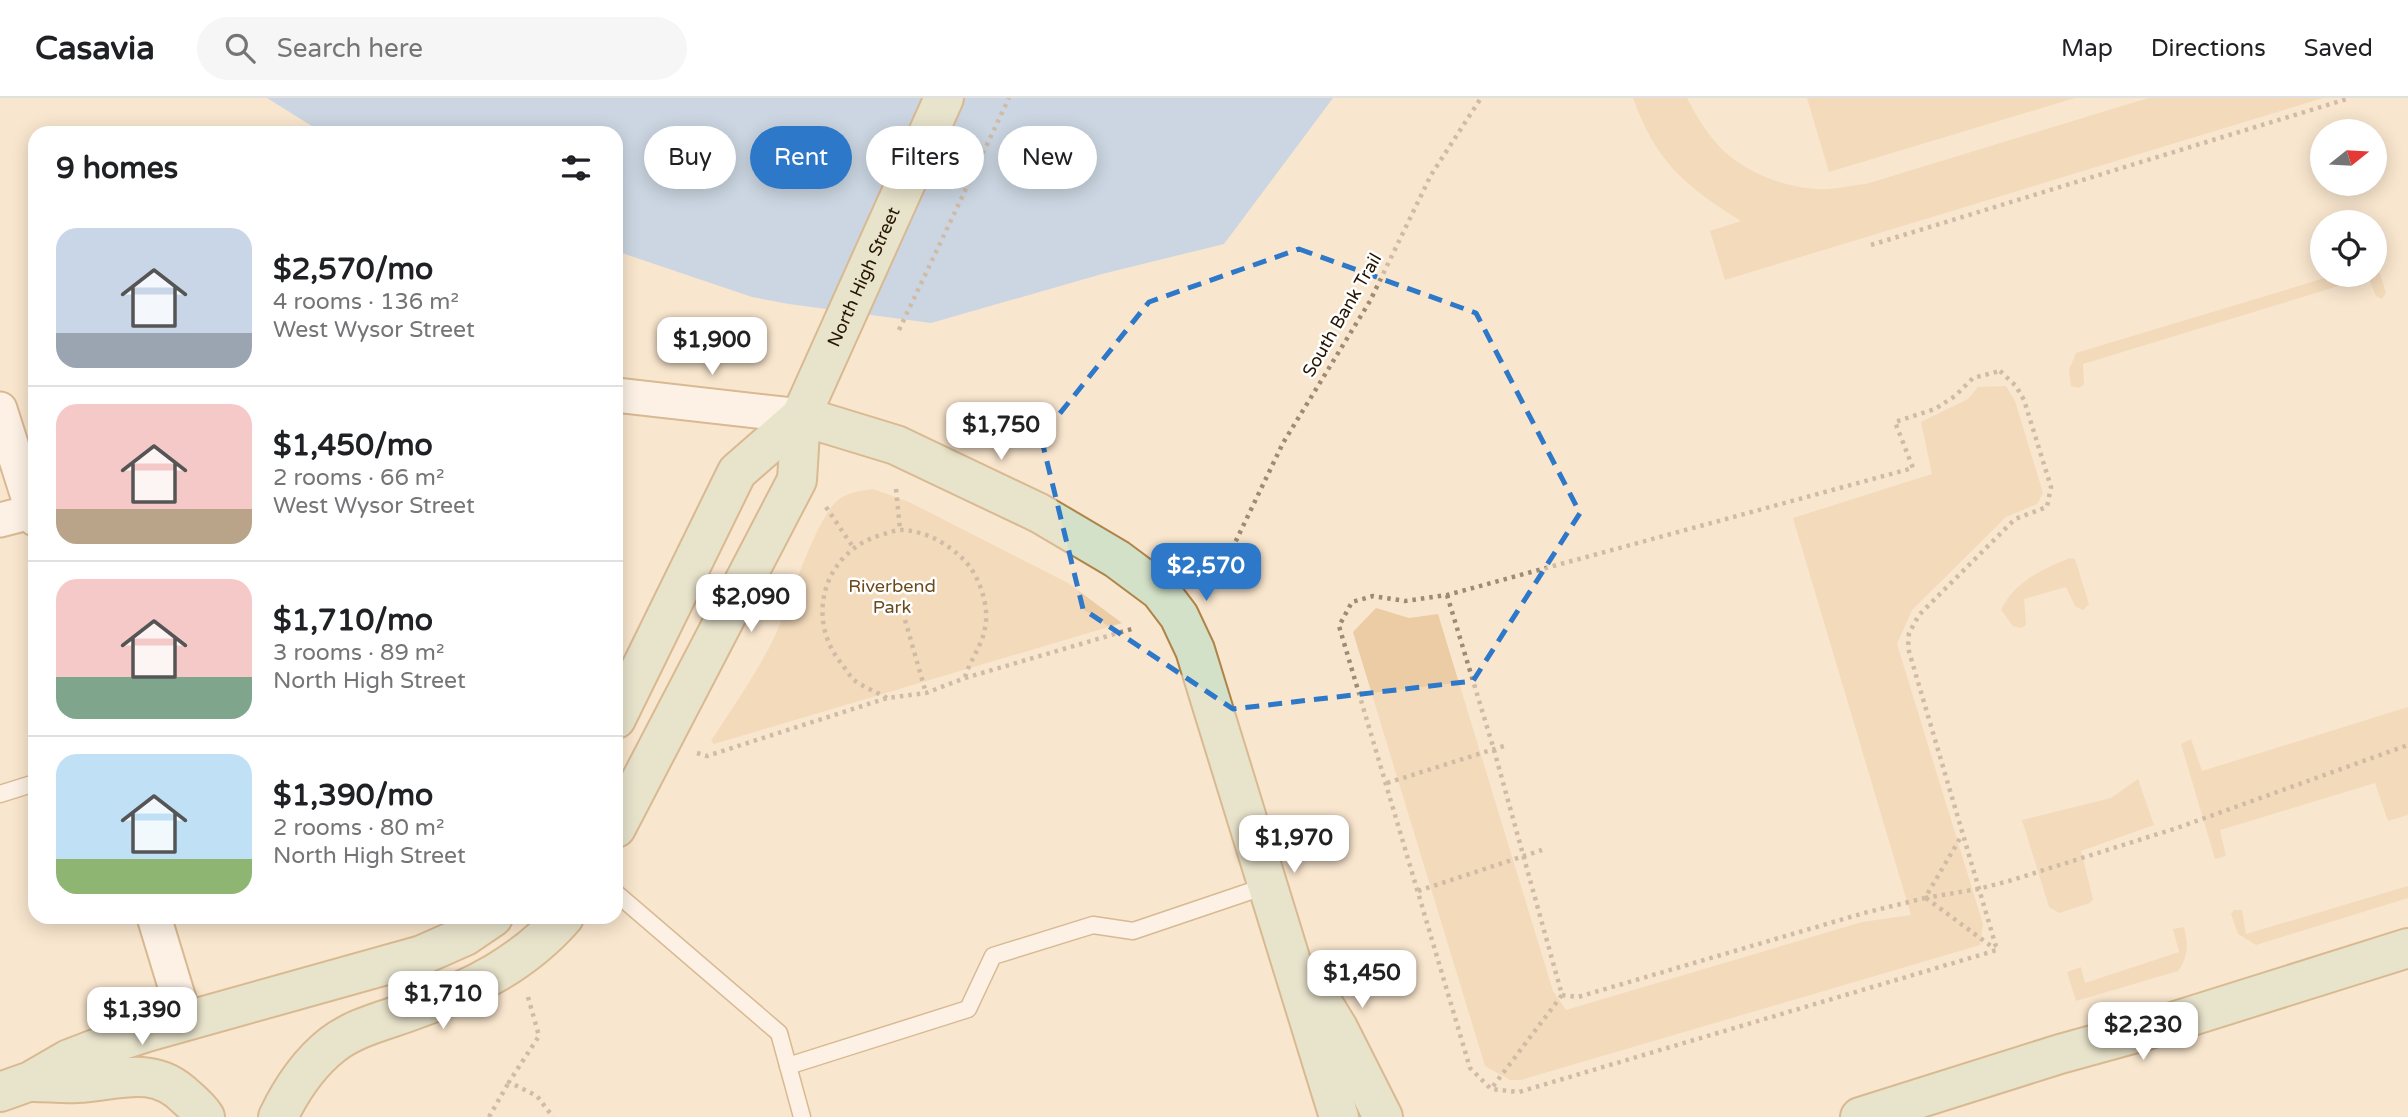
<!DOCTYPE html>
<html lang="en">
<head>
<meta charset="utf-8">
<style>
  :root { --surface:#fff; --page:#f6f6f6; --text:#202124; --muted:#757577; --line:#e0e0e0; --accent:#2d78c9 }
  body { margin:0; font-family:"Varela Round",sans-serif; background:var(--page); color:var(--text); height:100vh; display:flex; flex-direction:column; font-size:26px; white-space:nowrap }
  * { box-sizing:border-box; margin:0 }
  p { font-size:23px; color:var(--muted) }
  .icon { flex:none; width:38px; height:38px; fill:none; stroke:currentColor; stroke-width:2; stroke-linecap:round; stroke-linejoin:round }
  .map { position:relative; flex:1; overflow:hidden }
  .drawer { position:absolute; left:28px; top:28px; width:595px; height:798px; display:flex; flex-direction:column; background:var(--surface); border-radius:21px; box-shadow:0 4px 18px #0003 }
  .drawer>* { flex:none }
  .hud { position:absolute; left:644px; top:28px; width:665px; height:63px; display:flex; gap:14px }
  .needle { width:46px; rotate:72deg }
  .tools { position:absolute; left:2310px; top:21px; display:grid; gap:14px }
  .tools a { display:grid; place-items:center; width:77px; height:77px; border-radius:50%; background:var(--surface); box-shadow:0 4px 18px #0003; font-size:35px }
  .price { position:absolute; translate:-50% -60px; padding:0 16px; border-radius:14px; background:#fff; color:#222; font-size:23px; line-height:46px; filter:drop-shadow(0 2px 4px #0008) }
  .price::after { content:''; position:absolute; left:50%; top:42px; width:21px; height:16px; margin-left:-10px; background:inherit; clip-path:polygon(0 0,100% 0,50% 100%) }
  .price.active { background:var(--accent); color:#fff }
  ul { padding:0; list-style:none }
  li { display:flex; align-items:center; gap:21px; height:175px; padding:0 28px }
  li+li { border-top:2px solid var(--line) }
  li span { display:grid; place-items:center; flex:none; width:196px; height:140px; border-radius:21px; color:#555 }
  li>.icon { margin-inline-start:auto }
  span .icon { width:84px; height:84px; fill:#fffc; stroke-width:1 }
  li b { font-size:30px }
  h2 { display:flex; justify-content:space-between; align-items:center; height:84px; padding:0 28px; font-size:30px }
  .chip { padding:0 24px; border-radius:32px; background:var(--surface); box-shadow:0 4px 18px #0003; font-size:24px; line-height:63px }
  .chip.active { background:var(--accent); color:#fff }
  header { display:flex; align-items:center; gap:42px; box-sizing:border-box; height:98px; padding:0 35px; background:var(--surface); border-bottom:2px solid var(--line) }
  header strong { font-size:33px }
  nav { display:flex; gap:38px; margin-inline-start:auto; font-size:24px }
  .search { width:490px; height:63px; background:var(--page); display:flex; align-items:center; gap:18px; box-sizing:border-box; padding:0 24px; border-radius:38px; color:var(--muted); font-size:26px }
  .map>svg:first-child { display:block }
  .green { fill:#ebcca5 }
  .water { fill:#93c3fb }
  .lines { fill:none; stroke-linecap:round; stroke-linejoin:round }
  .lane-casing { stroke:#af8449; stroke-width:19 }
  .street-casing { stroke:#af8449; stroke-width:37 }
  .secondary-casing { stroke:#af8449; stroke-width:42 }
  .path { stroke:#9e8b75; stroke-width:4.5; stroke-dasharray:3.5 5; stroke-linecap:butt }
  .lane { stroke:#fff; stroke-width:16 }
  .street { stroke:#fff; stroke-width:33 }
  .secondary { stroke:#d3e1c8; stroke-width:38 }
  .marked { fill:none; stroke:#2d78c9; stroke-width:5; stroke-dasharray:14 9; stroke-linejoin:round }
  .labels { text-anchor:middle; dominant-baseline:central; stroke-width:5; stroke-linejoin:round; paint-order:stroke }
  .street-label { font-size:18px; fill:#261500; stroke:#fff }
  .park-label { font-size:18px; fill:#6a4a1c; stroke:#fff }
</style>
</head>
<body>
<header>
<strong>Casavia</strong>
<div class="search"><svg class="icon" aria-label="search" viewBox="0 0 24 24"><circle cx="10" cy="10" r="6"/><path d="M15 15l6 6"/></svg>Search here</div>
<nav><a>Map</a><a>Directions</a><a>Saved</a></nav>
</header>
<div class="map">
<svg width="2408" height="1019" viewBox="0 0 2408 1019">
  <rect width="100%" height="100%" fill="#f9e6ce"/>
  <g class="green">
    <path d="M1633 0H1687C1697 19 1708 38 1724 53 1749 77 1794 93 1829 91 1841 90 1854 87 1866 86L2148 0H2323L1725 182 1710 133 1741 123C1685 88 1656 64 1633 0Z"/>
    <polygon points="1807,0 2075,0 1829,74"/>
    <polygon points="2375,172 2380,176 2386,195 2382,201 2376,198 2368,179 2083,266 2084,286 2079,290 2071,288 2069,272 2076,255 2335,177 2375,177"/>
    <polygon points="2006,288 2015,303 2043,395 2037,406 2006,419 1912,512 1897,546 1983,826 1980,847 1521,982 1510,982 1485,968 1353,534 1376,510 1409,520 1438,516 1553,893 1566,912 1862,824 1911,817 1793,420 1932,376 1921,324 1968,301 1978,289"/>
    <path d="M873 391 909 404 1068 485 1122 525 714 646 711 643C733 609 757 575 775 538 789 507 815 421 838 402 848 394 861 393 873 391Z"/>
    <path d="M2070 460 2075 461 2089 506 2083 512 2075 508 2066 489 2024 501 2026 527 2021 530 2013 528 2001 512C2014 484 2042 471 2070 460Z"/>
    <polygon points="2408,609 2408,717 2388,723 2375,685 2220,732 2226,758 2215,761 2181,646 2191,641 2202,673"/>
    <polygon points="2138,681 2154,727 2081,753 2093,801 2090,805 2059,815 2049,809 2022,722 2111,700"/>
    <polygon points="2408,788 2408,800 2256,847 2238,836 2231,816 2234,812 2242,812 2246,836"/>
    <path d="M2184 829C2188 846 2189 858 2178 873L2076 903 2067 874 2081 869 2085 885 2179 854 2173 831Z"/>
  </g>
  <polygon class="water" points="267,0 1333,0 1224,146 1102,176 931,225 789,206 752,199 616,153 616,35 323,35"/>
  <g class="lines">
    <g class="lane-casing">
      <g id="lane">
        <polyline points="0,696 35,685"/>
        <polyline points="616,795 779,935 802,1019"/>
        <polyline points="788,968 968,911 993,858 1093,827 1133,833 1266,788"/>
      </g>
    </g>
    <g class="street-casing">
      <g id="street">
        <polyline points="616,297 801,318"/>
        <polyline points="0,311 35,421"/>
        <polyline points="0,422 35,413"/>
        <polyline points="154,819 186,924"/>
      </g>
    </g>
    <g class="secondary-casing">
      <g id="secondary">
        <polyline points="801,318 896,347 1039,415 1117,461 1160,493 1179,518 1195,552 1339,1019"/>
        <polyline points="616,621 737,374 801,318"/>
        <path id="s1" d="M616 730 797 382 801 318 944 0"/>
        <polyline points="1314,891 1338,930 1383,1019"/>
        <path d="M33 984C48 984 63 986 77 985 118 983 153 966 186 999 193 1005 200 1011 205 1019"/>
        <polyline points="0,994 31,983 69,961 95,951 147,934 422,857 465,838 493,819"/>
        <path d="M278 1019C291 992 308 966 332 947 356 928 388 922 416 911 472 891 524 865 564 819"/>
        <polyline points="1860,1019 2060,956 2147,932 2408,850"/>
      </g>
    </g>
    <g class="path">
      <polyline points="1871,147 2350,0"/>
      <polyline points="899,232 1009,0"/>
      <polygon points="2000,273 2016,288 2024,302 2051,389 2047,409 2015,421 1919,517 1909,535 1908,550 1997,852 1519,994 1491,991 1470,970 1339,528 1352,504 1373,498 1405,503 1447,497 1913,370 1895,324 1935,311 1955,298 1973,280"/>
      <polyline points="896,391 900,431"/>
      <polyline points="826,409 853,449"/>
      <polyline points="1232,451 1283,345 1370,203 1431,77 1481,0"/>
      <polyline points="1447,497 1494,652 1562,897 1491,991"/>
      <polyline points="905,522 926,595"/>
      <path d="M887 600C877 594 863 589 854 582 849 577 845 570 841 565 804 519 825 453 881 437 888 435 895 432 902 432 925 433 947 445 963 461 979 476 990 509 985 530 982 548 970 562 965 579"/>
      <polyline points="697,655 707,658 887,600 926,595 965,580 1135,530"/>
      <polyline points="1387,685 1507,647"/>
      <polyline points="1418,793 1542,752"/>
      <polyline points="1925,800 1978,791 2009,783 2177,730 2408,647"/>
      <polyline points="1926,800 1995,851"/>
      <polyline points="1562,897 1578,899 1864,815 1925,800 1962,737"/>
      <polyline points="528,899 539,938 509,984 537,998 553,1019"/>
      <polyline points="489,1019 509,984"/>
    </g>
    <use href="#lane" class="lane"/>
    <use href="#street" class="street"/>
    <use href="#secondary" class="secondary"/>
  </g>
  <path d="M0 0H2408V1019H0ZM1299 151 1476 215 1580 415 1473 583 1233 611 1083 511 1041 339 1149 204Z" fill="#f9e6ce" fill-opacity=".55" fill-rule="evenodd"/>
  <path class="marked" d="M1299 151 1476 215 1580 415 1473 583 1233 611 1083 511 1041 339 1149 204Z"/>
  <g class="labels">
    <g class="street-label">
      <text stroke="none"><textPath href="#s1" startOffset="609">North High Street</textPath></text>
      <text transform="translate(1342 217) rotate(-60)">South Bank Trail</text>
    </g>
    <g class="park-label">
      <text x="892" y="488">Riverbend<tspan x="892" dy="21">Park</tspan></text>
    </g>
  </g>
</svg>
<div class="tools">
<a><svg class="needle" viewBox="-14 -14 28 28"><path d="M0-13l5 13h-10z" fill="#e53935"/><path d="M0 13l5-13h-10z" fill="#757577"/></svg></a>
<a><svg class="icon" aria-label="locate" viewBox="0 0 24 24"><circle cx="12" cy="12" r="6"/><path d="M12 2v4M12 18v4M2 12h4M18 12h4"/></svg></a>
</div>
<b class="price" style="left:712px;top:279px">$1,900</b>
<b class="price" style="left:1001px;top:364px">$1,750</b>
<b class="price active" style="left:1206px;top:505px">$2,570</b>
<b class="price" style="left:751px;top:536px">$2,090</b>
<b class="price" style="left:1294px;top:777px">$1,970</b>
<b class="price" style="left:1362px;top:912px">$1,450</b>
<b class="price" style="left:443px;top:933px">$1,710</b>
<b class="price" style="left:142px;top:949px">$1,390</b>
<b class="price" style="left:2143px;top:964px">$2,230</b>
<div class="hud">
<a class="chip">Buy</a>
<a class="chip active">Rent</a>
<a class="chip">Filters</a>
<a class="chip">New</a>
</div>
<section class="drawer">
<h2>9 homes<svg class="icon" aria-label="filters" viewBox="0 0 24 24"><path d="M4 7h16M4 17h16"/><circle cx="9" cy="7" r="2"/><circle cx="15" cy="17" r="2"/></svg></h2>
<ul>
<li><span style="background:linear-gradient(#c9d6e8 75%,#9aa5b1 0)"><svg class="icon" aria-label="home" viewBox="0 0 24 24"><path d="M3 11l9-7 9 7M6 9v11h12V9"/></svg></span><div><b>$2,570/mo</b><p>4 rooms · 136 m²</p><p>West Wysor Street</p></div></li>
<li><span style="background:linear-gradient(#f6c9c9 75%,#b9a48a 0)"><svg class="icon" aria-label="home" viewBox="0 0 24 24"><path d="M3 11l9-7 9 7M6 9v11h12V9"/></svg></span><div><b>$1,450/mo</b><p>2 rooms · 66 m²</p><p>West Wysor Street</p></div></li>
<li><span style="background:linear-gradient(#f6c9c9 70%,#7fa58c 0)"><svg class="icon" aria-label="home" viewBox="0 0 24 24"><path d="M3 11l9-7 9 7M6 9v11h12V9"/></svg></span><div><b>$1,710/mo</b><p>3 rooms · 89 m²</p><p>North High Street</p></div></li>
<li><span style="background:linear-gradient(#bfe0f5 75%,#8fb573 0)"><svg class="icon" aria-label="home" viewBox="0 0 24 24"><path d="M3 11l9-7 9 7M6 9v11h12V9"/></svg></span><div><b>$1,390/mo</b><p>2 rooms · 80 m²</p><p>North High Street</p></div></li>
</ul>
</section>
</div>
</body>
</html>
